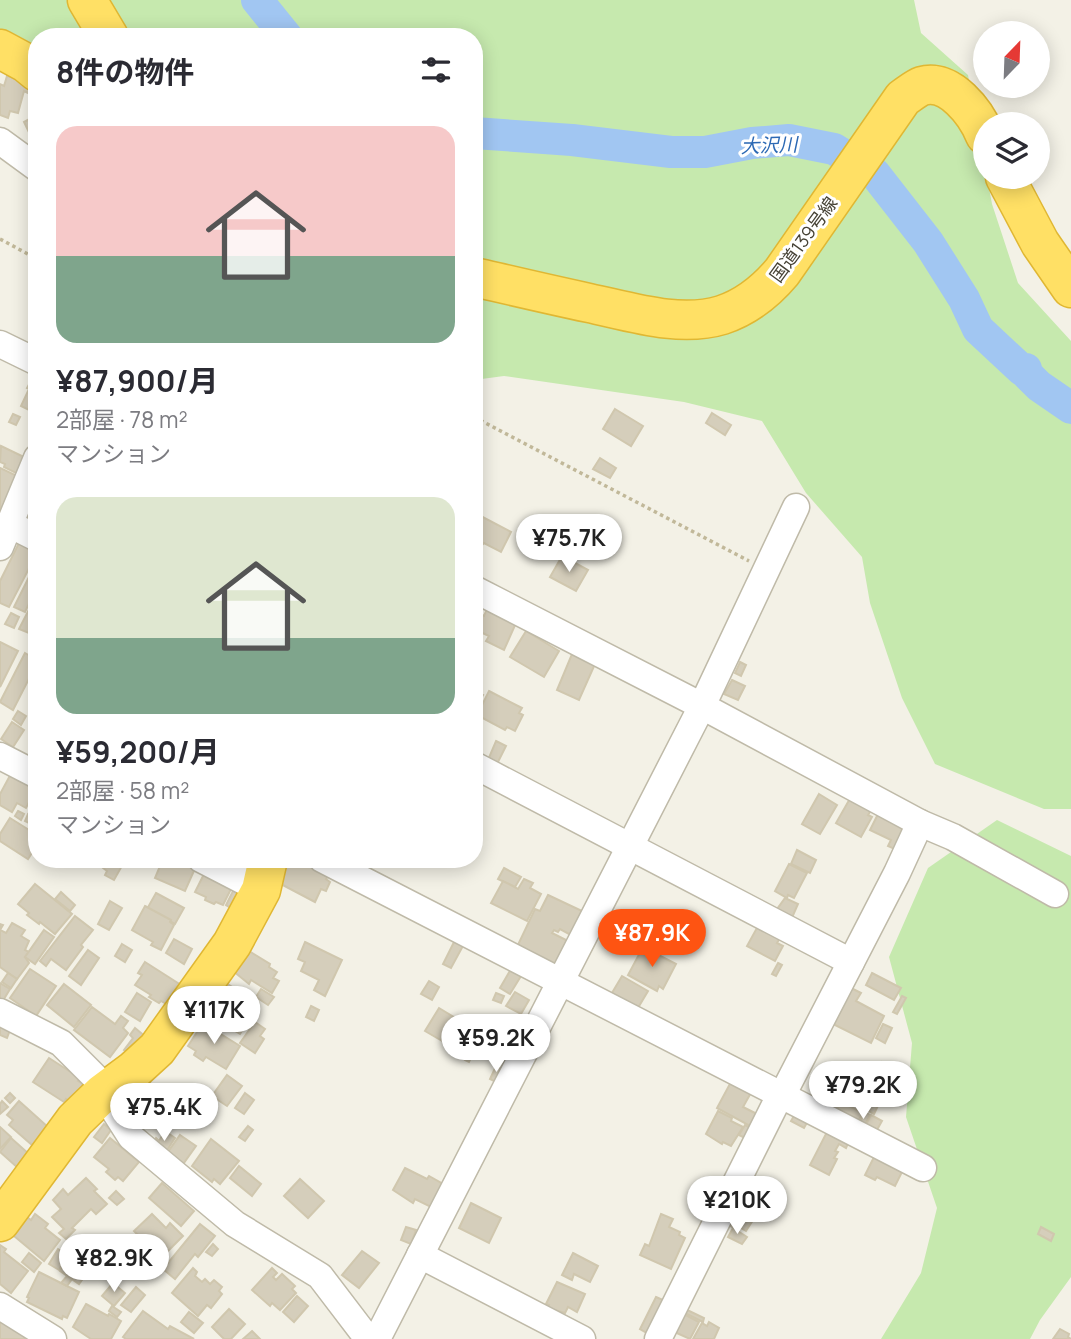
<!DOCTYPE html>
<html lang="ja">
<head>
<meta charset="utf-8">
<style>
  :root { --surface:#fff; --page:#f7f7f7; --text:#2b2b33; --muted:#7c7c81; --accent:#fe5412 }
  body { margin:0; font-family:Manrope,"Noto Sans JP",sans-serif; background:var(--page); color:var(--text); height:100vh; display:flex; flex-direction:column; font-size:26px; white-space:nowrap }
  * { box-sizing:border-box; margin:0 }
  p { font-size:23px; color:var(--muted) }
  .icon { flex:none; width:38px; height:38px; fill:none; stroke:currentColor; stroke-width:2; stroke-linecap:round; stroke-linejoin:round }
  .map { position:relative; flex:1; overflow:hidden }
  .drawer { position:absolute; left:28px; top:28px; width:455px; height:840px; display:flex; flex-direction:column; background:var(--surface); border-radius:28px; box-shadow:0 4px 18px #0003 }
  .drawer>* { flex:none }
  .needle { width:46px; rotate:23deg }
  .controls { position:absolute; left:973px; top:21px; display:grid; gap:14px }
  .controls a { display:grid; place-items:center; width:77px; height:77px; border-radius:50%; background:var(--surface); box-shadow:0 4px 18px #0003; font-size:35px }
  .price { position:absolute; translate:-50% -60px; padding:0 16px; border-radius:24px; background:#fff; color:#222; font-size:23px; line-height:46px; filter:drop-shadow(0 2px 4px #0008) }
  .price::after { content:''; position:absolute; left:50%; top:42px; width:21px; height:16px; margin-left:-10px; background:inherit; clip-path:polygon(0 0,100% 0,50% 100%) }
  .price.on { background:var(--accent); color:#fff }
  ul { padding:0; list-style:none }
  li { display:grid; align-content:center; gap:14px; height:371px; padding:0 28px }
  li span { display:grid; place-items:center; height:217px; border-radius:21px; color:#555 }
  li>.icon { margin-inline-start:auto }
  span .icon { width:126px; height:126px; fill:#fffc; stroke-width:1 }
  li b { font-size:30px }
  h2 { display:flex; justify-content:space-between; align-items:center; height:84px; padding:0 28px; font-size:30px }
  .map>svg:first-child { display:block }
  .green { fill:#c6e9ae }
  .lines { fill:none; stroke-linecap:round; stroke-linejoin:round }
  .river { stroke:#a1c6f2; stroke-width:32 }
  .building { fill:#d5cebb; stroke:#d0c7ae; stroke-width:2 }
  .minor-casing { stroke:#bfbaa8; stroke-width:29 }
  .highway-casing { stroke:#e0b733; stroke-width:41 }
  .path { stroke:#c1b899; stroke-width:3.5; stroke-dasharray:3.5 3.5; stroke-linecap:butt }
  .minor { stroke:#fff; stroke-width:26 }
  .highway { stroke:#ffe065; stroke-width:38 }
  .labels { text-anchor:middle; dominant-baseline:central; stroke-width:6; stroke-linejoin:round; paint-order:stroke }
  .street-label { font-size:18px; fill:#464235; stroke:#fff }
  .water-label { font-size:19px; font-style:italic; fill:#2c69b4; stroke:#fff }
</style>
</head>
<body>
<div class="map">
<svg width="1071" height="1339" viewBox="0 0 1071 1339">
  <rect width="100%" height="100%" fill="#f3f1e6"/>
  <g class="green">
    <polygon points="0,0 914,0 921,33 968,75 985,165 985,177 987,177 992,204 1018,283 1071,341 1071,809 1044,809 935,764 902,698 870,603 862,557 806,493 762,421 684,402 504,376 474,380 474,37 37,37 37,86 0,71"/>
    <polygon points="997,820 1071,856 1071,1277 1040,1320 1030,1339 881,1339 921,1273 937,1208 906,1117 912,1043 889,957 928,868"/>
  </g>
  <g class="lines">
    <g class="river">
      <polyline points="257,0 287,37"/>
      <polyline points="474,133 572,140 671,152 705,152 752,143 789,140 834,149 875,174 928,242 964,299 978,329 1022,370 1026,369 1026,373 1039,386 1071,408"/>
    </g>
  </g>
  <g class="building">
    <polygon points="7,76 31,83 28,93 24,91 18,113 10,111 8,118 0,115 0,84 4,86"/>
    <polygon points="37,115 37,149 24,122"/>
    <polygon points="37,370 37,393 27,388"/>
    <polygon points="28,391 36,395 29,410 21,406"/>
    <polygon points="615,409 643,426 631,446 603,429"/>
    <polygon points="712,413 731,425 725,435 706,423"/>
    <polygon points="13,414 20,417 16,425 9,422"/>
    <polygon points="1,446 26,458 18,474 4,467 5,464 0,462"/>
    <polygon points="600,458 616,468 610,478 593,469"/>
    <polygon points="0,468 17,476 0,513"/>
    <polygon points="475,513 511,532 501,552 484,543 482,545 474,541"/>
    <polygon points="20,541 37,550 37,553 9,607 0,603 0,581"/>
    <polygon points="562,556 588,570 576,591 550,577"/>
    <polygon points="37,561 37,587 25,612 14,607"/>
    <polygon points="37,594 37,617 29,633 19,629"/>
    <polygon points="487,609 516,623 504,650 486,641 489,636 474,629 474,622 478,613 484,616"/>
    <polygon points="11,613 19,617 14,628 5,624"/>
    <polygon points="526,631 559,651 544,677 510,657"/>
    <polygon points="0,642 18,651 0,687"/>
    <polygon points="25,653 37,660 37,663 13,710 0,702"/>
    <polygon points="572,654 595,664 579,700 557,690"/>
    <polygon points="740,662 746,665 741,676 735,673"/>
    <polygon points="732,680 745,686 738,700 724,694"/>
    <polygon points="474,691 483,695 474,711"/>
    <polygon points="489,691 522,708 519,713 523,715 515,731 507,727 505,730 477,715"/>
    <polygon points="18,711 26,716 21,725 13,719"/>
    <polygon points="12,722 24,730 13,747 1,739"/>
    <polygon points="496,741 506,746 497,764 488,760"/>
    <polygon points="13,770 37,787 26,808 17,803 12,812 0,805 0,794"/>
    <polygon points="819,794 837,805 820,834 802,824"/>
    <polygon points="852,795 873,807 868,815 872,817 861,837 836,823"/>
    <polygon points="880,810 907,830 897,850 888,846 891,840 870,830"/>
    <polygon points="18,811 24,814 21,820 15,816"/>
    <polygon points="28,814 37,818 37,827 25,821"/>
    <polygon points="10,818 37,835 37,845 28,859 0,841 0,834"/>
    <polygon points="797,850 816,860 810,873 791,864"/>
    <polygon points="113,859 123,864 114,880 105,875 107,871 103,868 105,863 110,866"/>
    <polygon points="163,859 186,859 197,864 185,891 155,878"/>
    <polygon points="288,859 298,859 329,875 326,879 330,882 326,891 321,889 315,902 277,882"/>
    <polygon points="789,864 807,873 794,898 788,895 787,898 775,891"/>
    <polygon points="504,868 521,877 515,887 498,879"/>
    <polygon points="205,872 233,885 223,905 216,902 214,904 205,900 206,897 195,892"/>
    <polygon points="524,879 533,883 530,888 541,894 527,921 491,903 503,881 518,889"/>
    <polygon points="35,884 72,914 55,934 40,922 39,924 27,915 29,913 18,904"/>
    <polygon points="235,887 245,892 236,911 226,905"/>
    <polygon points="61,892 75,905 70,911 55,899"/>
    <polygon points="156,893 184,908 175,924 147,909"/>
    <polygon points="548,895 582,911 571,935 560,929 558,932 554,930 552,933 568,941 555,968 516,949 535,909 540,911"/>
    <polygon points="785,898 798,904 791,920 775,912"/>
    <polygon points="110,901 122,908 109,930 98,924"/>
    <polygon points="145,906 171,920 170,922 174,925 161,950 151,945 153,942 132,930"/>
    <polygon points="75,916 93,930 81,945 83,947 66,970 51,959 46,966 40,961"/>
    <polygon points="12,923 25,930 21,936 29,941 25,950 29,952 25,957 29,963 17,979 0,967 0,924 3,925 0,930 6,933"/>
    <polygon points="758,926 780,938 777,943 783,946 775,961 747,946"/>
    <polygon points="44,930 54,937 35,964 25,957"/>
    <polygon points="174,939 192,949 184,964 166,953"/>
    <polygon points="455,940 464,944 451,968 443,964"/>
    <polygon points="305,942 342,960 325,996 314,990 319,980 301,971 305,962 298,959"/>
    <polygon points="122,944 132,950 125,962 115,956"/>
    <polygon points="241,946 270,964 269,967 277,972 273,978 279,981 272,993 251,980 249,984 233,971"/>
    <polygon points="643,947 676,964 663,989 659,986 657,991 628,975"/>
    <polygon points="88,950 99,958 81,985 69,976"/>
    <polygon points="145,962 181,985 168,1005 161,1001 159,1003 149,997 151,995 135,985 142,975 138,973"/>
    <polygon points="778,963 782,965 776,976 772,974"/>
    <polygon points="30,969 56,986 36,1016 10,998"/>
    <polygon points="511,969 521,976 510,994 500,988"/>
    <polygon points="8,973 17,979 11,988 2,982"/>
    <polygon points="872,973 901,988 894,1000 866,985"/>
    <polygon points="622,976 648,991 635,1013 609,998"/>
    <polygon points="219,978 257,1004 244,1023 246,1025 240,1034 227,1026 234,1016 208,998"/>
    <polygon points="429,981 439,987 432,1000 421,994"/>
    <polygon points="0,983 10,989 1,1004 0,1003"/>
    <polygon points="64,984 91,1005 74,1027 47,1005"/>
    <polygon points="847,986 861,993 856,1001 884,1016 871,1043 829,1022"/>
    <polygon points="261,989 274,997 268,1005 256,997"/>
    <polygon points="515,992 529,1000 521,1014 506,1006"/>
    <polygon points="137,993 151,1002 140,1021 125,1012"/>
    <polygon points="496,993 504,996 501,1003 493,1000"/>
    <polygon points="902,996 906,998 897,1014 893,1012"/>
    <polygon points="311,1006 319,1010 314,1021 306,1017"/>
    <polygon points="92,1007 115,1024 121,1016 128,1021 123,1028 128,1033 110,1057 74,1030"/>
    <polygon points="439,1008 462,1022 449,1045 425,1031"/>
    <polygon points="255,1022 265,1029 260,1036 264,1039 255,1053 240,1043"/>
    <polygon points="203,1023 240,1046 226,1069 206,1057 203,1061 194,1055 196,1051 188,1046"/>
    <polygon points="883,1024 892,1028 885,1043 876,1038"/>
    <polygon points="467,1025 474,1027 470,1037 464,1034"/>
    <polygon points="0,1026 10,1030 7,1038 0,1035"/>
    <polygon points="135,1028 147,1038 134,1057 124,1050 133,1038 130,1035"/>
    <polygon points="472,1045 476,1047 469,1062 465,1060"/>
    <polygon points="49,1058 80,1078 78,1081 83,1084 72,1103 66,1099 64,1102 33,1082"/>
    <polygon points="882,1062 900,1072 893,1087 877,1078 879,1074 876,1072"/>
    <polygon points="496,1066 502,1069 496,1082 490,1079"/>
    <polygon points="227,1075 242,1086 227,1106 212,1096"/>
    <polygon points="732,1080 752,1091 743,1107 757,1114 750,1126 717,1108"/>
    <polygon points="847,1082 869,1093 865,1101 843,1090"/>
    <polygon points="150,1083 182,1105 178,1111 181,1113 176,1119 172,1116 165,1126 163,1124 161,1126 134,1106"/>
    <polygon points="132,1084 140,1095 127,1108 118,1096"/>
    <polygon points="834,1091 843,1096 840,1101 831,1096"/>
    <polygon points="876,1092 883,1095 874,1114 867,1110"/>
    <polygon points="10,1093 15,1098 10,1103 5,1098"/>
    <polygon points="245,1093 254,1100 244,1114 235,1108"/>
    <polygon points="831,1097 840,1102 833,1115 824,1111"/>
    <polygon points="2,1101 8,1107 0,1114 0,1104"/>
    <polygon points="19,1101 48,1127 32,1145 9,1125 13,1120 7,1115"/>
    <polygon points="841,1102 863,1113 855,1127 834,1116"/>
    <polygon points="718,1111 732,1118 731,1121 743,1127 731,1146 723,1142 722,1144 706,1134"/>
    <polygon points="796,1112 809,1119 804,1128 791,1121"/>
    <polygon points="865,1112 870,1115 862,1130 856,1128"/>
    <polygon points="871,1115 882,1121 873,1137 862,1132"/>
    <polygon points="104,1124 111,1130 102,1143 94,1137"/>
    <polygon points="745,1125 753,1129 747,1139 739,1135"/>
    <polygon points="248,1126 253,1130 245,1141 239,1137"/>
    <polygon points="0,1127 11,1137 0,1149"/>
    <polygon points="828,1130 849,1141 846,1148 839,1144 835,1151 838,1152 834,1158 837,1159 829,1175 810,1165"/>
    <polygon points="165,1131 175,1138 164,1155 152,1144 156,1138 159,1141"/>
    <polygon points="180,1135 196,1146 181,1167 165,1156"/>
    <polygon points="11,1138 29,1154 17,1167 0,1152"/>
    <polygon points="110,1138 139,1162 123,1181 118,1177 115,1180 106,1172 109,1169 94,1157"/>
    <polygon points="211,1139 239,1161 220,1184 214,1179 212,1182 192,1166"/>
    <polygon points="875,1155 903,1170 895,1186 877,1177 875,1180 865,1175"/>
    <polygon points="239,1166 261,1184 252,1196 230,1178"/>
    <polygon points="405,1168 427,1179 429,1176 443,1184 431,1207 415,1199 413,1203 393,1190"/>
    <polygon points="86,1178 97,1189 94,1191 107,1204 96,1214 91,1209 72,1228 75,1230 66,1239 59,1233 64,1229 52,1217 61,1209 53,1200 63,1189 68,1195"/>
    <polygon points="300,1179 324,1201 308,1218 284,1196"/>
    <polygon points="162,1183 194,1211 181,1226 149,1198"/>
    <polygon points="116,1191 124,1199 117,1205 109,1198"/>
    <polygon points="471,1203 501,1218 489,1243 459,1228"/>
    <polygon points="734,1204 755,1217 746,1231 734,1224 732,1227 723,1222"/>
    <polygon points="23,1214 31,1220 35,1214 48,1224 45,1228 60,1240 44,1261 8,1231"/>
    <polygon points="152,1214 166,1228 170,1223 183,1236 162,1257 158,1253 154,1257 146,1249 149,1246 134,1231"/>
    <polygon points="661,1214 673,1219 669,1227 680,1232 679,1235 685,1238 671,1269 640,1255 645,1244 649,1246"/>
    <polygon points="200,1224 215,1236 198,1257 195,1254 175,1279 163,1269"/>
    <polygon points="406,1227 416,1230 411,1244 401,1240"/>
    <polygon points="1041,1227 1054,1234 1051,1241 1038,1234"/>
    <polygon points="733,1228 747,1237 742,1244 728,1237"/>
    <polygon points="213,1244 218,1249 212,1256 206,1252"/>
    <polygon points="0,1245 6,1249 4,1252 28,1271 11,1293 0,1284"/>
    <polygon points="58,1249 68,1255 59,1270 49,1264"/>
    <polygon points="362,1251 379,1263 359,1288 342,1275"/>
    <polygon points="29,1253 41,1263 34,1272 22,1262"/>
    <polygon points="573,1253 598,1266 590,1282 574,1274 572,1280 562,1275"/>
    <polygon points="69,1257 89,1270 79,1284 60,1271"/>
    <polygon points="193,1268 197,1272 195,1276 202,1282 205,1279 210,1284 214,1280 222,1287 219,1291 222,1294 211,1308 207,1305 198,1316 172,1293"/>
    <polygon points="272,1268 277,1273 273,1277 276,1280 282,1274 295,1286 292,1289 296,1293 280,1310 272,1303 270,1306 252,1290"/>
    <polygon points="39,1272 79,1292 67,1318 63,1316 62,1319 27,1302 29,1298 27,1297"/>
    <polygon points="67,1276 72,1279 67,1286 61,1283"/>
    <polygon points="557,1282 585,1294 577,1312 568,1307 565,1313 548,1308 549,1305 546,1304"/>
    <polygon points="113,1283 125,1293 114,1306 102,1296"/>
    <polygon points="136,1287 145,1295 131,1312 121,1305"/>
    <polygon points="297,1296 308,1306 294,1322 283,1312"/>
    <polygon points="656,1297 663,1300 647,1333 640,1329"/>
    <polygon points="86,1304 108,1316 109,1314 121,1321 111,1339 91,1339 73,1327"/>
    <polygon points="112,1306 121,1312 117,1317 109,1311"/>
    <polygon points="683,1308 704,1318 703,1322 681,1311"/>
    <polygon points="229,1309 245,1324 231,1339 224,1339 212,1327"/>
    <polygon points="143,1311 168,1329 170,1326 194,1339 126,1339 123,1337"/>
    <polygon points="189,1312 203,1323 194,1333 181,1322"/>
    <polygon points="680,1312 699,1322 690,1339 670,1330"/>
    <polygon points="0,1319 29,1330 24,1339 0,1339"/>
    <polygon points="709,1322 719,1328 714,1339 693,1339 702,1323 707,1326"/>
    <polygon points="1060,1329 1069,1334 1068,1337 1071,1339 1053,1339"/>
    <polygon points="252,1331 260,1339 243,1339"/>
  </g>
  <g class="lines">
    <g class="minor-casing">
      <g id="minor">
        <polyline points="0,141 37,168"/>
        <polyline points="0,344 37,362"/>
        <polyline points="9,524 37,538"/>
        <polyline points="0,547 37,458"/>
        <polyline points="474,589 702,706 920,823 953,837 1055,894"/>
        <polyline points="0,756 37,775"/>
        <polyline points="474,765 851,962"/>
        <polyline points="201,859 261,890"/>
        <polyline points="322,859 923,1168"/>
        <polyline points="0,1012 61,1043 97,1079 103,1093 131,1137 235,1224 320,1276 368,1339"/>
        <polyline points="420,1255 582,1339"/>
        <polyline points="0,1306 53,1339"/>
        <polyline points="377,1339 702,706 796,507"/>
        <polyline points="658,1339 780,1095 785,1090 897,873 920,823"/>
      </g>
    </g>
    <g class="highway-casing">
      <g id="highway">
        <polyline points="87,0 109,37"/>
        <polyline points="0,49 26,63 37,72"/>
        <polyline points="1005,177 1040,243 1071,288"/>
        <path d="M474 277C513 286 551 295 589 303 631 312 680 328 722 315 746 307 766 291 782 272L903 98C908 95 916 88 922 86 950 78 976 113 985 135"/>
        <polyline points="0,1222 75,1120 103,1093 134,1070 157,1049 232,944 261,890 268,859"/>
      </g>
    </g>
    <g class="path">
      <polyline points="0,239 37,259"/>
      <polyline points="474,417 749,561"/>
    </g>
    <use href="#minor" class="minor"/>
    <use href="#highway" class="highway"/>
  </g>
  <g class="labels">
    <g class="street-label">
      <text transform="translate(803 239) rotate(-54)">国道139号線</text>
    </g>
    <g class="water-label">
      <text transform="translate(769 145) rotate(-2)">大沢川</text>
    </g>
  </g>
</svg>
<div class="controls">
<a><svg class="needle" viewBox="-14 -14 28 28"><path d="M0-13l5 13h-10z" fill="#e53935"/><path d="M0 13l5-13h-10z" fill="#7c7c81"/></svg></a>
<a><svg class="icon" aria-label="layers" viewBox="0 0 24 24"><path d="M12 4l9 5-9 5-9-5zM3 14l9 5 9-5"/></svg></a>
</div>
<b class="price" style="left:569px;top:574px">¥75.7K</b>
<b class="price on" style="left:652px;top:969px">¥87.9K</b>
<b class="price" style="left:214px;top:1046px">¥117K</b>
<b class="price" style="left:496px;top:1074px">¥59.2K</b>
<b class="price" style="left:863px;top:1121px">¥79.2K</b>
<b class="price" style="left:164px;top:1143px">¥75.4K</b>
<b class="price" style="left:737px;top:1236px">¥210K</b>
<b class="price" style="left:114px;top:1294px">¥82.9K</b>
<section class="drawer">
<h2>8件の物件<svg class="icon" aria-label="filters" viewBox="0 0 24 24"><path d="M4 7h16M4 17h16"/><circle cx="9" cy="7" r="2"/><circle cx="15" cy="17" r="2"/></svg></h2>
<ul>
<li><span style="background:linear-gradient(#f6c9c9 60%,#7fa58c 0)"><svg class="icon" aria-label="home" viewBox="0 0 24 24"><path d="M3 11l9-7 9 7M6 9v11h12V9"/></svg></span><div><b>¥87,900/月</b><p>2部屋 · 78 m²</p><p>マンション</p></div></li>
<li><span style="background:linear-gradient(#dfe7d0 65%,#7fa58c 0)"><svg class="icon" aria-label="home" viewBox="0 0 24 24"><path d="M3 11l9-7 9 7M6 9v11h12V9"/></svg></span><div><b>¥59,200/月</b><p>2部屋 · 58 m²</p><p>マンション</p></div></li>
</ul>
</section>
</div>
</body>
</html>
